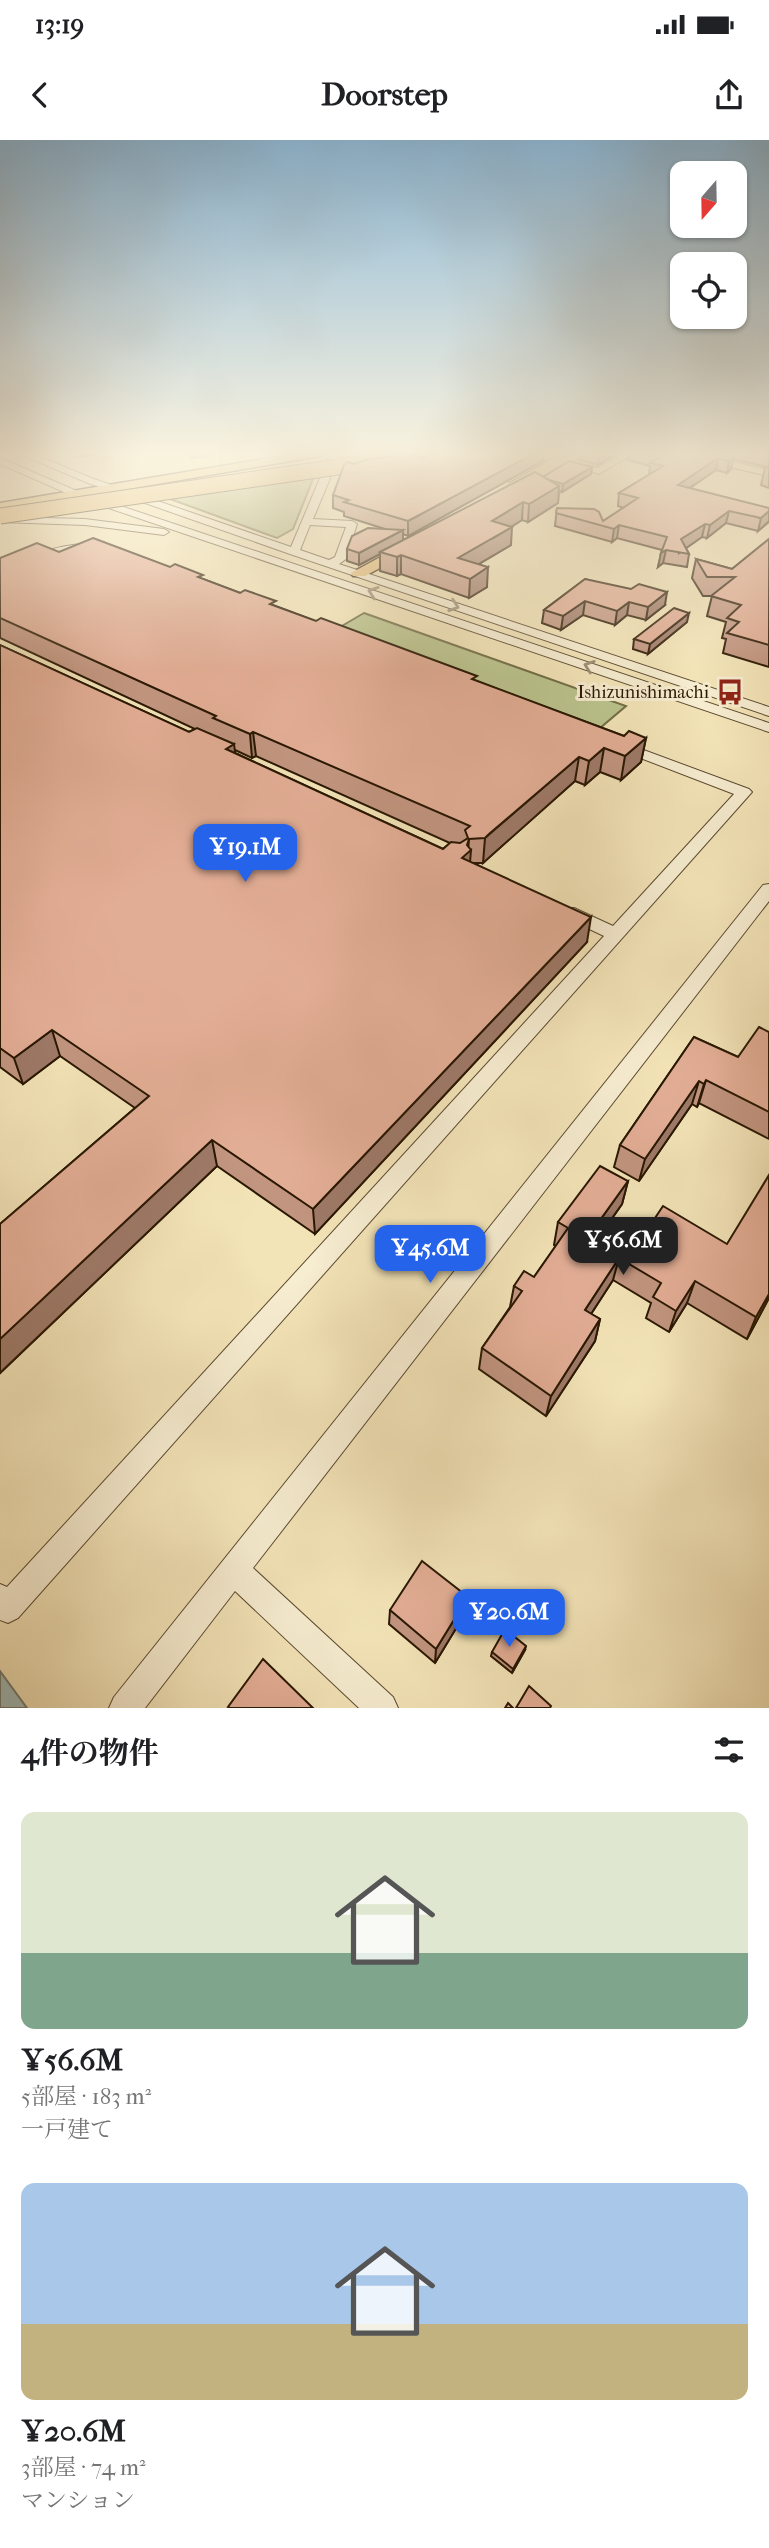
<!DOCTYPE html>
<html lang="ja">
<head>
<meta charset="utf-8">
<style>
  :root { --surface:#fff; --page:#f6f6f6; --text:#202124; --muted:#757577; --accent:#2563eb }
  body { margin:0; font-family:"IM FELL French Canon","Noto Serif JP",serif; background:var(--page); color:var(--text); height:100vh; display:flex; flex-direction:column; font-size:26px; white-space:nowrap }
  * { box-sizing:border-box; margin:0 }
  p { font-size:23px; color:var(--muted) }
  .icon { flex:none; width:38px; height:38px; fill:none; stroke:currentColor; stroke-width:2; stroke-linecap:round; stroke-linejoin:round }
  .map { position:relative; height:1568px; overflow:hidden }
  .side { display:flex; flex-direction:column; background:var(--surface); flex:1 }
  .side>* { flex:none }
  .needle { width:46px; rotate:200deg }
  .controls { position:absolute; left:670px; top:21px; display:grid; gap:14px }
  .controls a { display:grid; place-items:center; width:77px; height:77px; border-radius:14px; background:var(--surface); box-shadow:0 2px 5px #0004; font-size:35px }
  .price { position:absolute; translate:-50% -60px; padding:0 16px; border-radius:14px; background:var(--accent); color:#fff; font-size:23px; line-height:46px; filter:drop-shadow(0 2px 4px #0008) }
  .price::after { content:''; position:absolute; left:50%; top:42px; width:21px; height:16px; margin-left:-10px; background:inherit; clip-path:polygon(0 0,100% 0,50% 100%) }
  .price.selected { background:#222; color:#fff }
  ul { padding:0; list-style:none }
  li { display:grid; align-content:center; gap:14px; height:371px; padding:0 21px }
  li span { display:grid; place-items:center; height:217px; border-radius:14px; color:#555 }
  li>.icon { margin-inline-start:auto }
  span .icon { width:126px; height:126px; fill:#fffc; stroke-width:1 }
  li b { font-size:30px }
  h2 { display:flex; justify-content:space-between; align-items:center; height:84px; padding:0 21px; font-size:30px }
  .status { display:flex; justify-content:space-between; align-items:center; height:49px; padding:0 35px; background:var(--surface); direction:ltr }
  .status svg { height:19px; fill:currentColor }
  header { display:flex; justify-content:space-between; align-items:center; height:91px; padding:0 21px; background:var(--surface); font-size:32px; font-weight:700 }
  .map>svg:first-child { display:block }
  .green { fill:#bbc48e; stroke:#726e48; stroke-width:2 }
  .water { fill:#a0bcba; stroke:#707a70; stroke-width:2 }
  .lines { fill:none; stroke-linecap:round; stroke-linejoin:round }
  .minor-casing { stroke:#5c4a30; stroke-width:2 }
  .major-casing { stroke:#291702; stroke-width:3 }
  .highway-casing { stroke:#291702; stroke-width:3 }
  .minor { fill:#f7edd1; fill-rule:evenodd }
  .major { fill:#eac27c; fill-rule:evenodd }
  .highway { fill:#eac27c; fill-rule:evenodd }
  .highway-bridge-casing { stroke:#291702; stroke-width:17; stroke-linecap:butt }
  .highway-bridge { stroke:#eac27c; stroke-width:15 }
  .wall { fill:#c29580; stroke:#291702; stroke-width:2; fill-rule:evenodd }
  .shaded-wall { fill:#9e7968; stroke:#291702; stroke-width:2 }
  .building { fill:#e2ad95; stroke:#291702; stroke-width:2 }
  .oneway { stroke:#9a8d74 }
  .labels { text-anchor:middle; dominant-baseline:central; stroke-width:6; stroke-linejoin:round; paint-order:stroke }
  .far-poi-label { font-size:18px; fill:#291702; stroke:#f7edd1; text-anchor:end }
</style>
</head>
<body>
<div class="status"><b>13:19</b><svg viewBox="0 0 49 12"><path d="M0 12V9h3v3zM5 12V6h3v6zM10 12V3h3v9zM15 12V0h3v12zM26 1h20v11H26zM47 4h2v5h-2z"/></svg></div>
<header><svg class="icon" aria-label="back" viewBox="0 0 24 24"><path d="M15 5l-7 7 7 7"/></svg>Doorstep<svg class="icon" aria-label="share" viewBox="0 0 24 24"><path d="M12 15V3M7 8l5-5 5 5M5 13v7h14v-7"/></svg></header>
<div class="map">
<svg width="769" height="1568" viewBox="0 0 769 1568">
  <rect width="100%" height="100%" fill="#f3e4b8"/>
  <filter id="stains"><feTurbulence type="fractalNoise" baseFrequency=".00286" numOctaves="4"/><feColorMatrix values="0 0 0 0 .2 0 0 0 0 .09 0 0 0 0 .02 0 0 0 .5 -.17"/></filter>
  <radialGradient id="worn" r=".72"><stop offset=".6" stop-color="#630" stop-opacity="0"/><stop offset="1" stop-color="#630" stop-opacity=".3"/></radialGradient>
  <g class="green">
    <polygon points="317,329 293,389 277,398 151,352"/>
    <polygon points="364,473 626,566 600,588 335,490"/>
  </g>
  <polygon class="water" points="0,1531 27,1568 0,1568"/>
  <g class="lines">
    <g class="minor-casing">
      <g id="minor">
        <path d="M15 312H28L94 339 291 407 331 312H341L313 379 352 381 357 384 346 419 339 424 769 567V576L290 414 88 343ZM310 385 346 387 335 417 329 420 300 410Z"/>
        <polygon points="91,312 127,312 102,318"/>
        <polygon points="519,312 535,312 598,328 624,312 636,312 599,334"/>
        <polygon points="710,317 769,330 769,336 707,322 707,318"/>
        <polygon points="0,318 79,352 769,583 769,592 73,356 0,324"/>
        <polygon points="4,377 85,379 164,389 169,392 164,395 85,385 0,382 0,378"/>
        <path d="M85 404 103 409 98 412 61 413 0 437V430C28 417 54 405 85 404Z"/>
        <polygon points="622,602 749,649 752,652 18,1478 8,1483 0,1480 0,1444 7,1447 604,796 562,776 559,772 562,768 574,768 613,786 734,654 617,609 615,606 617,603"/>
        <polygon points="769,744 769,761 253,1428 393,1557 398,1568 359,1568 235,1451 145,1568 109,1568 114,1557 763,745"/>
      </g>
    </g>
    <g class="major-casing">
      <polygon id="major" points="306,312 331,312 326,315 0,371 0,363"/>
    </g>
    <g class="highway-casing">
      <polygon id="highway" points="410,401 418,406 415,409 365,436 353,436 351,433"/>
    </g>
    <use href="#minor" class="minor"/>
    <use href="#major" class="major"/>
    <use href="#highway" class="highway"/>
    <g class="highway-bridge-casing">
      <g id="highway-bridge">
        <polyline points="512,350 555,326 573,312"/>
        <polyline points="0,376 441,312"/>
      </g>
    </g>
    <use href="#highway-bridge" class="highway-bridge"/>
  </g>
  <g class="wall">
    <polygon points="64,312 90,312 91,315 75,317"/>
    <polygon points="185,312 222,312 222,313 191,318"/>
    <polygon points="580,312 619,312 598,325 579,320"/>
    <polygon points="628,312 711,312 725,315 726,312 769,312 769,348 761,345 765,328 767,327 733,319 731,329 727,333 716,330 690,348 769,382 758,391 726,383 707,398 702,397 686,408 689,414 687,427 663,423 658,427 662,410 617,398 612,402 555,386 557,368 603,381 624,368 618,366 619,353 649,335 650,326 627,320"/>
    <polygon points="497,317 543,321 408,396 403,394 403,400 543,337 592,327 591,334 562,352 559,351 558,363 528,382 522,380 511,387 511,405 479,424 487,447 469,458 401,434 397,436 380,431 380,414 359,425 347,421 347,409 385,389 344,376 344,372 333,368 333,355 355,324 424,318"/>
    <polygon points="769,399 769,527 723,513 726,499 722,498 726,482 707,476 712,456 703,456 692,438 696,419 732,429"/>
    <path d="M59 412 203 439 624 596 646 598 641 622 621 640 600 632 585 645 575 641 487 719 483 723H475L587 802 315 1094 217 1026 0 1233V1084L135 968 60 916 23 944 0 927V505L189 592 195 589 0 498V418ZM235 610 252 618 256 616 450 703 443 709 235 613Z"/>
    <polygon points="585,439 665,465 646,480 627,475 615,485 583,475 561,490 542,483 544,470"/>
    <polygon points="687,482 648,514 633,509 634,499"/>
    <polygon points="769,892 769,999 699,963 697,967 692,964 639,1041 614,1027 620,1005 694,897 738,917"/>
    <polygon points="628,1041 622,1064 606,1087 637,1105 769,1158 747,1199 687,1163 669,1192 646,1178 651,1163 613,1140 591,1174 600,1179 595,1201 546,1276 479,1229 482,1208 510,1167 514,1146 534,1137 556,1106 554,1105 558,1082"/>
    <polygon points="468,1457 466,1472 435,1523 389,1484 390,1470"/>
    <polygon points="525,1510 512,1533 491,1516 492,1512"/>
  </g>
  <g class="shaded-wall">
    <polygon points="74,312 90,312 91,315 75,317"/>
    <polygon points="190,312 222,312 222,313 191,318"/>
    <polygon points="537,312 544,312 543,321 408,396 408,381"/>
    <polygon points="601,312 619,312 598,325 599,313"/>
    <polygon points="734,317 731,329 727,333 729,321"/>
    <polygon points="718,318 716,330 676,357 678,345"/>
    <polygon points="592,327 591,334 562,352 563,344"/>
    <polygon points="559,346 558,363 528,382 529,364"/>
    <polygon points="523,362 522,380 492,399 512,387 511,405 460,435 458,418 492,381"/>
    <polygon points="729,371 726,383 707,398 710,385"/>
    <polygon points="769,371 769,381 758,391 761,378"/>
    <polygon points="705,384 702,397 679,413 681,399"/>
    <polygon points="619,385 617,398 612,402 614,389"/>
    <polygon points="403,390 403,401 380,412 380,414 359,425 359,413"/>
    <polygon points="666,410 663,423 658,427 661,413"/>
    <polygon points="401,415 401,434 397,436 397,417"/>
    <polygon points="488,427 487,447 469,458 470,439"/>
    <polygon points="667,452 665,465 646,480 648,467"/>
    <polygon points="585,461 583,475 561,490 563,476"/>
    <polygon points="629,462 627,475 615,485 617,471"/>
    <polygon points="689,473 687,482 648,514 650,504"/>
    <polygon points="253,592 256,616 252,618 250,594"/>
    <polygon points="646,598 641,622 621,640 625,616"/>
    <polygon points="234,604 237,628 226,609"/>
    <polygon points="604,608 600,632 585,645 589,621"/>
    <polygon points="579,617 575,641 483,723 485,698"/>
    <polygon points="469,699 468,712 471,710 469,735 462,718"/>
    <polygon points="591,777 587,802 315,1094 313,1069"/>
    <polygon points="52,890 60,916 23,944 14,918"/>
    <polygon points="706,940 699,963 697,967 704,944"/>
    <polygon points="699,941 692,964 639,1041 645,1019"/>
    <polygon points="212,1000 217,1026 0,1233 0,1199"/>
    <polygon points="628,1041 622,1064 593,1105 598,1083"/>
    <polygon points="619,1118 613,1140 580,1191 585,1170"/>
    <polygon points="695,1141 687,1163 669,1192 676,1171"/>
    <polygon points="769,1154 769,1158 747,1199 756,1177"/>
    <polygon points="600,1179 595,1201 546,1276 551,1256"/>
    <polygon points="468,1457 466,1472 435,1523 436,1509"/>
    <polygon points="526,1506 525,1510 512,1533 513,1529"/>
  </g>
  <g class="building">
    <polygon points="438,312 478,312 497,317 507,312 537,312 408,381 344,362 349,360 333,355 344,325 348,322 355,324 365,320 407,314 424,318"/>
    <polygon points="643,312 711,312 734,317 729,321 718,318 678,345 769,368 769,371 761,378 729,371 710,385 705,384 681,399 689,414 666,410 661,413 667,397 619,385 614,389 556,373 557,368 594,369 599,372 603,381 638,358 619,353 663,326 650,323 662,316"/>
    <polygon points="569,321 592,327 563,344 549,340 543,337"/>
    <polygon points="535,332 559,346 529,364 523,362 492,381 512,387 458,418 488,427 470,439 401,415 397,417 380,412"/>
    <polygon points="368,388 403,390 359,413 347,409 352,396"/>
    <polygon points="93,398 170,427 175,424 203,435 198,437 240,453 245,450 276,461 270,464 316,481 321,478 477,536 472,539 624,596 629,591 646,598 625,616 604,608 589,621 579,617 489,694 485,698 469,699 467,705 471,710 462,718 591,777 313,1069 212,1000 0,1199 0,1084 149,956 52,890 14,918 0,908 0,505 189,592 197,588 234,604 226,609 443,709 451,702 460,703 468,698 465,690 470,686 253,592 250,594 213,578 216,576 0,478 0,418 37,403 59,412"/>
    <polygon points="769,399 769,505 727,493 739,482 727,478 741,465 711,456 735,437 707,437 696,419 732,429"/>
    <polygon points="585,439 631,449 639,444 667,452 648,467 629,462 617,471 585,461 563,476 544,470"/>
    <polygon points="674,468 689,473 650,504 634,499"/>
    <polygon points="759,887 769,892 769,972 706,940 704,944 699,941 645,1019 620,1005 694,897 738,917"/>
    <polygon points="600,1026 628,1041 598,1083 637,1105 663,1066 727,1104 769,1035 769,1154 756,1177 695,1141 676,1171 653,1157 661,1143 619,1118 585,1170 600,1179 551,1256 482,1208 522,1151 514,1146 524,1131 534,1137 568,1088 558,1082"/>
    <polygon points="422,1421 468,1457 436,1509 390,1470"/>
    <polygon points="505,1489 526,1506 513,1529 492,1512"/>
    <polygon points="263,1519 313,1568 230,1568 228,1567"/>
    <polygon points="529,1546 551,1566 550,1568 516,1568"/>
    <polygon points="508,1563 513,1568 505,1568"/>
  </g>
  <defs><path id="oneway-chevron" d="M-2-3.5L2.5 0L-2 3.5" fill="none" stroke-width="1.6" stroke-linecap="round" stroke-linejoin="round" transform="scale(1.75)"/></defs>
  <g class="oneway">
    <use href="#oneway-chevron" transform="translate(373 452) rotate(-161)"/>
    <use href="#oneway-chevron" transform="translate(454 466) rotate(19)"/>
    <use href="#oneway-chevron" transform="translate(589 526) rotate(-161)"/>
  </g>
  <linearGradient id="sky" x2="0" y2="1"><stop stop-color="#8bb7d6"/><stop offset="0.59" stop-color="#faf3df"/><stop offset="1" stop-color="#faf3df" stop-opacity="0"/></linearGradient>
  <rect width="769" height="532" fill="url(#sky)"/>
  <defs>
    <g id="bus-bare" transform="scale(2.1)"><path d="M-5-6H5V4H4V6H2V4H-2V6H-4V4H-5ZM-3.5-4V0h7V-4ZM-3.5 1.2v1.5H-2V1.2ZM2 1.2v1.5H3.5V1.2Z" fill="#8f2418" stroke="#f7edd1" stroke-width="2.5" paint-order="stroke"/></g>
  </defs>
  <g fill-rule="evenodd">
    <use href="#bus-bare" x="730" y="552"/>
  </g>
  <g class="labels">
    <g class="far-poi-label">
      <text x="709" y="552">Ishizunishimachi</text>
    </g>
  </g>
  <rect width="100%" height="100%" filter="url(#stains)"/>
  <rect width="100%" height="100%" fill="url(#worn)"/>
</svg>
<div class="controls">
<a><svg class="needle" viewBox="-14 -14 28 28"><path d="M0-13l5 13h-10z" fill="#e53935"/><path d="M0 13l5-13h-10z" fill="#757577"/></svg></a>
<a><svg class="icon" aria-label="locate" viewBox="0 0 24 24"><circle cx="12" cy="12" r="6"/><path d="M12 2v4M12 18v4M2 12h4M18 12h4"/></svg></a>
</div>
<b class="price" style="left:245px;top:744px">¥19.1M</b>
<b class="price selected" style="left:623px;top:1137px">¥56.6M</b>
<b class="price" style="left:430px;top:1145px">¥45.6M</b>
<b class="price" style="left:509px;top:1509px">¥20.6M</b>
</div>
<section class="side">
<h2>4件の物件<svg class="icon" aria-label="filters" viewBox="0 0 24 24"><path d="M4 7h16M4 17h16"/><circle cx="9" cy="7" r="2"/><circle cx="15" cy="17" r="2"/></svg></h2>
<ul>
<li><span style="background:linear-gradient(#dfe7d0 65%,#7fa58c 0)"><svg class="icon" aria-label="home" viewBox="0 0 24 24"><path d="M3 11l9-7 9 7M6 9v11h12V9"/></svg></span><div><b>¥56.6M</b><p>5部屋 · 183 m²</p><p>一戸建て</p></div></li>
<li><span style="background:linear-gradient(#a9c7e8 65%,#c2b280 0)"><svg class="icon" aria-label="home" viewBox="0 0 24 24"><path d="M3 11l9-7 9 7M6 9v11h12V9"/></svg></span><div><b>¥20.6M</b><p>3部屋 · 74 m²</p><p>マンション</p></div></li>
</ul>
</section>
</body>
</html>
